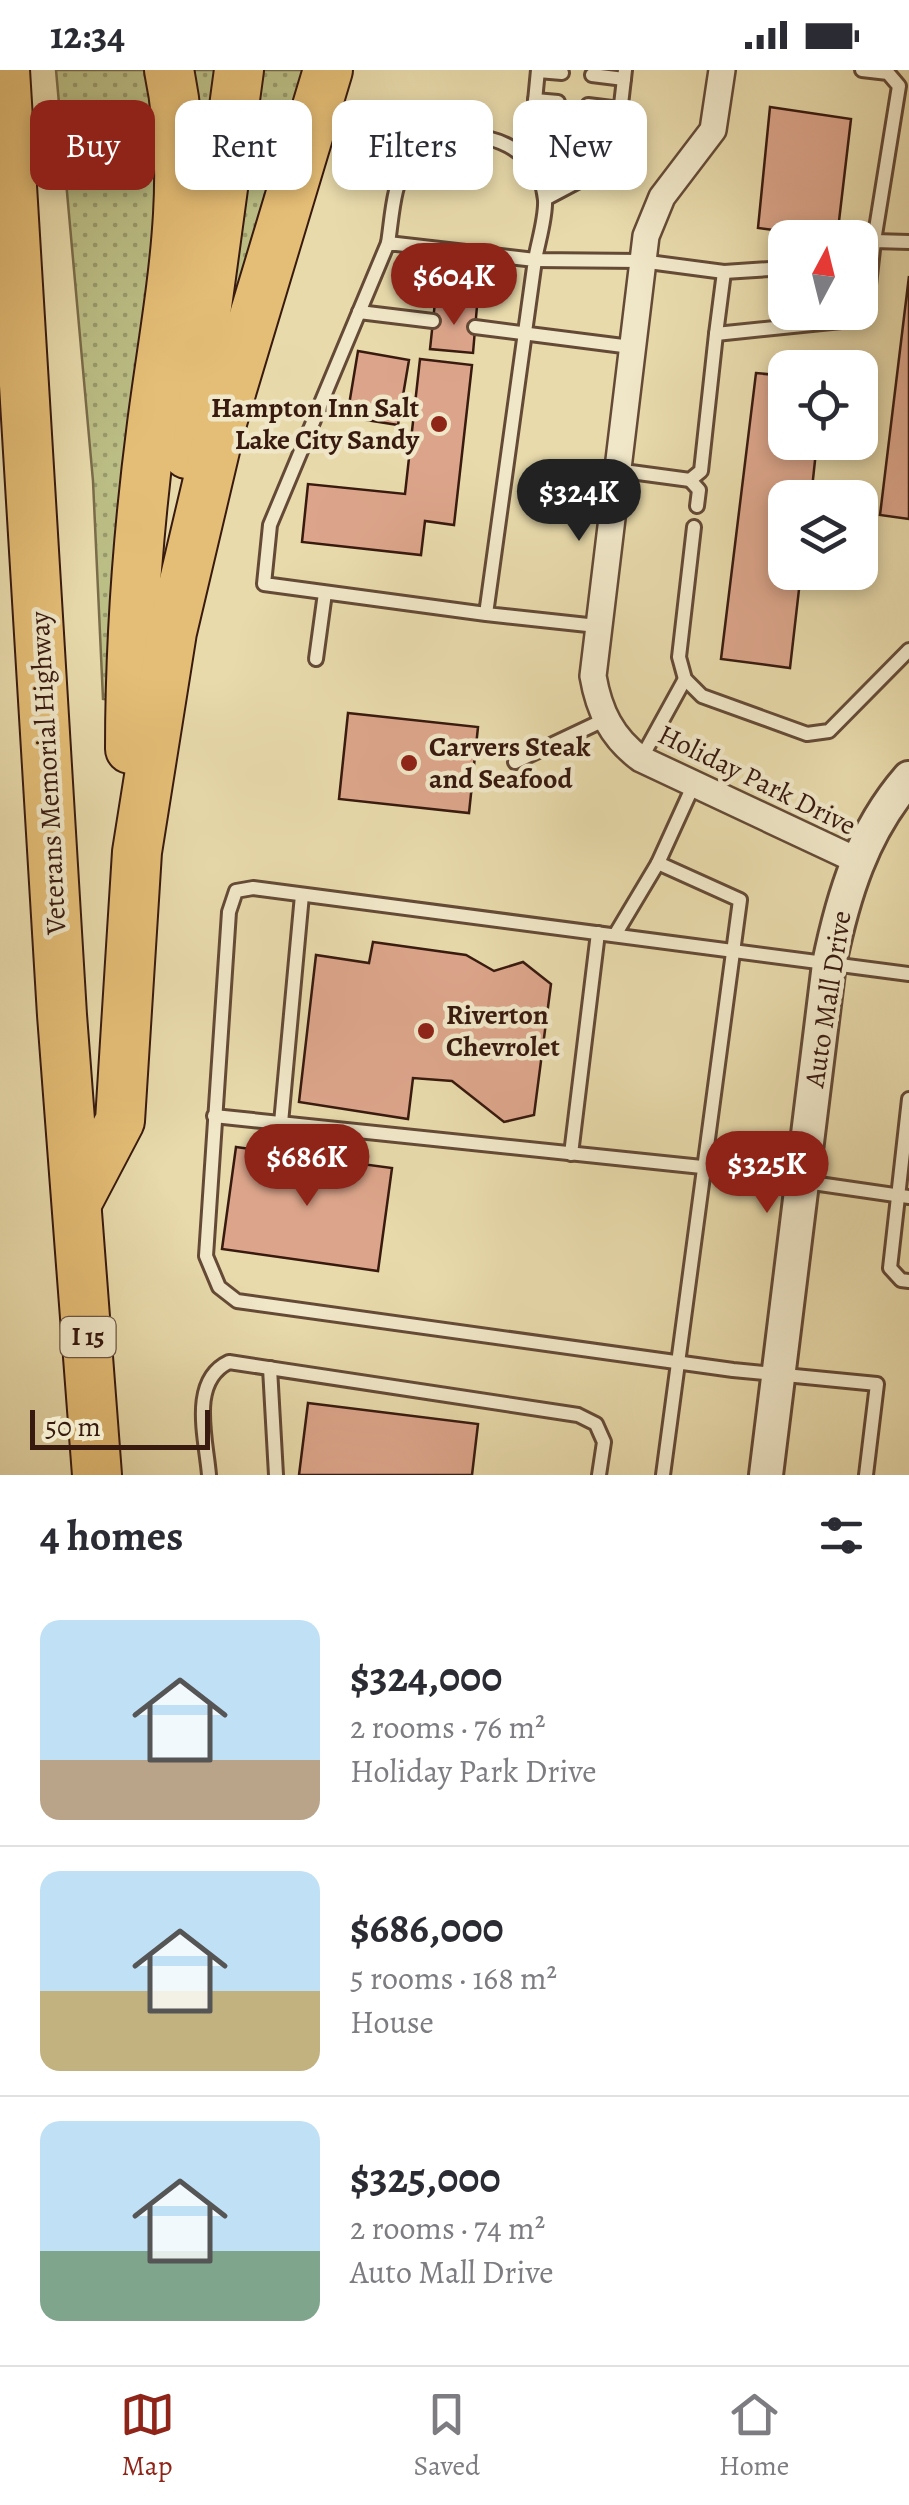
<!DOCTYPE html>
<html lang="en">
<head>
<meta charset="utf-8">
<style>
  :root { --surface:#fff; --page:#f7f7f7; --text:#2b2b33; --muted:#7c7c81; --line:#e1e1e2; --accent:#8f2418 }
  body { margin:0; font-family:Alegreya,serif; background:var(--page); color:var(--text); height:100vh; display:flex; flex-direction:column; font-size:38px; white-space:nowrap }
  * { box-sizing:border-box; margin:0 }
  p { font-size:32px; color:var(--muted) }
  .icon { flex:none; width:55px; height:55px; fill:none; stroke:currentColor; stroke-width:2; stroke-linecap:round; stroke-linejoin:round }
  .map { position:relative; height:1405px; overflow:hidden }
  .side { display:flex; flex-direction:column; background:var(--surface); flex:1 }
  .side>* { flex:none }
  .banner { position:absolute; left:30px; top:30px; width:850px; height:90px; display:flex; gap:20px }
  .needle { width:65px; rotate:7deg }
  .tools { position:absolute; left:768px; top:150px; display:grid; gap:20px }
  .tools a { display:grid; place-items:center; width:110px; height:110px; border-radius:20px; background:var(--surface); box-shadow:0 5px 15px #0003; font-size:50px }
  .scale { position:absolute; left:30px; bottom:25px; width:180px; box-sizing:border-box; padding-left:10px; border:5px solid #381a0f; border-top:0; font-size:28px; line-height:35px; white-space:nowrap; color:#381a0f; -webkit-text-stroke:8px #f0e7c8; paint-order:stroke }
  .price { position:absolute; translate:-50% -85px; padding:0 22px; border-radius:35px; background:var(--accent); color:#fff; font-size:32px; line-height:65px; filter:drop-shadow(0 2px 5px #0008) }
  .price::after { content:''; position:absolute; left:50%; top:60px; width:30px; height:22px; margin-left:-15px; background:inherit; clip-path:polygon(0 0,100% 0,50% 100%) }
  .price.current { background:#222; color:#fff }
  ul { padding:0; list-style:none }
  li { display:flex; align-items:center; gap:30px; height:250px; padding:0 40px }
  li+li { border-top:2px solid var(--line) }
  li span { display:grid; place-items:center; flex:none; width:280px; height:200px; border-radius:20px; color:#555 }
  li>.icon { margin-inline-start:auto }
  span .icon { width:120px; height:120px; fill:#fffc; stroke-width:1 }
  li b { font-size:42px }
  h2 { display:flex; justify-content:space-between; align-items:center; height:120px; padding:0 40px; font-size:42px }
  .tag { padding:0 35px; border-radius:20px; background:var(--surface); box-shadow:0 5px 15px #0003; font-size:35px; line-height:90px }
  .tag.current { background:var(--accent); color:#fff }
  .status { display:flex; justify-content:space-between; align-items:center; height:70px; padding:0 50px; background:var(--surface); direction:ltr }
  .status svg { height:28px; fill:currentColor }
  .tab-bar { display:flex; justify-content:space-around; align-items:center; height:140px; border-top:2px solid var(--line); background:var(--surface); font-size:28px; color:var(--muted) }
  .tab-bar a { display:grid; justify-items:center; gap:5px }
  .tab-bar .current { color:var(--accent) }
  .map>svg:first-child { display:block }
  .garden { fill:url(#garden-dots); stroke:#7a6c4a; stroke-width:2.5 }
  .building { fill:#dca58b; stroke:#381a0f; stroke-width:2.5 }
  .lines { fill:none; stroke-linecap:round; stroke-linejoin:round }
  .service-casing { stroke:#644a36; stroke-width:18 }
  .minor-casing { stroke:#644a36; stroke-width:30 }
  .tertiary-casing { stroke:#644a36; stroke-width:38 }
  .motorway-casing { stroke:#381a0f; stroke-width:52 }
  .service { stroke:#f0e7c8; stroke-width:12 }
  .minor { stroke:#f0e7c8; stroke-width:25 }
  .tertiary { stroke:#f0e7c8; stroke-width:32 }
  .motorway { stroke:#e4bd76; stroke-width:48 }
  .poi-dot { fill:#8f2418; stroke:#f0e7c8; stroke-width:4 }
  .labels { text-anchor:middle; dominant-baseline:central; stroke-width:9; stroke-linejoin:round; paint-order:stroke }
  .shield { fill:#f0e7c8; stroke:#6f5846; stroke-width:2.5 }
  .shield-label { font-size:25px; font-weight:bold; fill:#381a0f }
  .poi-label { font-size:28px; font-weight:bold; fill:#381a0f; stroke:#f0e7c8; text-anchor:start }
  .street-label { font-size:28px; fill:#381a0f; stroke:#f0e7c8 }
</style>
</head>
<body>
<div class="status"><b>12:34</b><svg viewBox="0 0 49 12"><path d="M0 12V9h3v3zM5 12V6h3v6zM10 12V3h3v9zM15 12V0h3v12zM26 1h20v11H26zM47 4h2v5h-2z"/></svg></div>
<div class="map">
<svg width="909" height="1405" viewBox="0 0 909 1405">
  <defs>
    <pattern id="garden-dots" width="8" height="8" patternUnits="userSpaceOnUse" patternTransform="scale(2.5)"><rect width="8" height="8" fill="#bbbe85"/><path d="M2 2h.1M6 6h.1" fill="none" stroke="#999a6b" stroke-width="1.8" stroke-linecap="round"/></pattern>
  </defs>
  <rect width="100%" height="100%" fill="#e8daab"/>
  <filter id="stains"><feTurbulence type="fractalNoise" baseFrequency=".002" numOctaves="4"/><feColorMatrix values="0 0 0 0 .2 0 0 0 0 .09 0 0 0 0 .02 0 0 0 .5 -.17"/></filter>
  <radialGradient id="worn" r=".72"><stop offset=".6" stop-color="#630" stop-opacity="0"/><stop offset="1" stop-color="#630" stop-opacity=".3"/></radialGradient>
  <g class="garden">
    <polygon points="56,0 146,0 159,113 111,630 103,629 93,411"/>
    <polygon points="189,0 221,0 209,82 200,79"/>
    <polygon points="255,0 308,0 215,326"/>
  </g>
  <g class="building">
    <polygon points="770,37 851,49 837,168 758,158"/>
    <polygon points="909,206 909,449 880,445"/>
    <polygon points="435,232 477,236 473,283 430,279"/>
    <polygon points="358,281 409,290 398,355 347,347"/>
    <polygon points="420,289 472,295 454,455 425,451 421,485 302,472 308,414 405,424"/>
    <polygon points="756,303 785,306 785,372 817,372 811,428 785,428 785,502 801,502 790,598 721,589"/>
    <polygon points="348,643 478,657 469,743 339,729"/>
    <polygon points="373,872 466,885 494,901 523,892 551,914 534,1045 504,1052 452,1011 413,1008 408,1049 299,1032 316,885 369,893"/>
    <polygon points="236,1077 392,1098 378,1201 222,1179"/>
    <polygon points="308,1333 478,1354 472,1405 299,1405"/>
  </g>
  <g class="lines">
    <g class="service-casing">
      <g id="service">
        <polyline points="538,1 562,3"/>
        <polyline points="592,5 624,9"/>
        <polyline points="535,30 558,32"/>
        <polyline points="588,35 620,39"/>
        <polyline points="532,61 554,63"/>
        <polyline points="584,67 610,71"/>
        <polyline points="529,93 538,0"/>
        <polyline points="545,129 594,103 619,52 625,0"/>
        <path d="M388 173C392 148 393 111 409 92 448 45 539 64 545 130 546 148 538 172 535 190L641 191 724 202 785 198"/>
        <polyline points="860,176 874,171 899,16 888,3 862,0"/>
        <polyline points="359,242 433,251"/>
        <polyline points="475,257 631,277"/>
        <polyline points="716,264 724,202"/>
        <polyline points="616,400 690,410 701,401 716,264 861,249 866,241 874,171 909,172"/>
        <polyline points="690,410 699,420 697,436"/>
        <polyline points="694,457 679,587 685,609 702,626 807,664 829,661 909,580"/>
        <polyline points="486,544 264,514 270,455 388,173 535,190 486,544 597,556"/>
        <polyline points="316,589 325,523"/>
        <polyline points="641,689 685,609"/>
        <polyline points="515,692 606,649"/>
        <polyline points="615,865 658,793"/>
        <polyline points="909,1029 890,1198 901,1210 909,1211"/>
        <polyline points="214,1046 702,1097 909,1127"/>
        <polyline points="281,1053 302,825"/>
        <polyline points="571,1084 598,863"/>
        <polyline points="270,1298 276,1405"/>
        <path d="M209 1405C206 1368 189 1311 229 1292L578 1345 596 1354 604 1372 599 1405"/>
        <polyline points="663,1405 740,830 658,793 694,714"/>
        <polyline points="866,1405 877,1314 733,1300 237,1231 219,1217 206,1186 229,842 236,821 253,818 909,904"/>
      </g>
    </g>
    <g class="minor-casing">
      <path id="minor" d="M722 0 713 60 662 127 646 166 593 606C599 641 612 668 641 689L856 790"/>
    </g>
    <g class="tertiary-casing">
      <path id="tertiary" d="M766 1405 829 894C843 826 862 762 909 708"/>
    </g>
    <g class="motorway-casing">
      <g id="motorway">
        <polyline points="5,0 62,945 97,1405"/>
        <polyline points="187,384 239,0"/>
        <path d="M130 679C130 570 138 462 152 354 167 237 194 118 169 0"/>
        <polyline points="79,1129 120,1051 137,782 172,562 220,359 328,0"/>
      </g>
    </g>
    <use href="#service" class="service"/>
    <use href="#minor" class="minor"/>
    <use href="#tertiary" class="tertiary"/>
    <use href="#motorway" class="motorway"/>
  </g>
  <g class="poi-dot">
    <circle cx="439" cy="354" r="10"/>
    <circle cx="409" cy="693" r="10"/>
    <circle cx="426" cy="961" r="10"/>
  </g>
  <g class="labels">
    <rect class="shield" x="60.5" y="1247" width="55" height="40" rx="8"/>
    <g class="shield-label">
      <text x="88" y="1267">I 15</text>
    </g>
    <g class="poi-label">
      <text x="419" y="338" text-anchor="end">Hampton Inn Salt<tspan x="419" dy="32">Lake City Sandy</tspan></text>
      <text x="429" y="677">Carvers Steak<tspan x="429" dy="32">and Seafood</tspan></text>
      <text x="446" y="945">Riverton<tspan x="446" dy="32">Chevrolet</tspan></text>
    </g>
    <g class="street-label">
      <text transform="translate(48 703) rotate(-93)">Veterans Memorial Highway</text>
      <text transform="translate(757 710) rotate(26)">Holiday Park Drive</text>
      <text transform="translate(828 929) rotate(-81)">Auto Mall Drive</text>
    </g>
  </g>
  <rect width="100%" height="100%" filter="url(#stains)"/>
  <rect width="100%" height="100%" fill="url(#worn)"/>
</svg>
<div class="tools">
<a><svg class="needle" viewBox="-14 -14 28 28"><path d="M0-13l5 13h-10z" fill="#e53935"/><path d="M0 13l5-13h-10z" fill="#7c7c81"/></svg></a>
<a><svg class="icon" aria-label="locate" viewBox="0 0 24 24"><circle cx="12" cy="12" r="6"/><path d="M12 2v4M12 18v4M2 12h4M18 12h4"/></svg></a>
<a><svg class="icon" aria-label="layers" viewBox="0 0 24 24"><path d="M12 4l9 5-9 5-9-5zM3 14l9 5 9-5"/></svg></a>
</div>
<div class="scale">50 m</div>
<b class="price" style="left:454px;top:258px">$604K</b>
<b class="price current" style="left:579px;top:474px">$324K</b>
<b class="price" style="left:307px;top:1139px">$686K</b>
<b class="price" style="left:767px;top:1146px">$325K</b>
<div class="banner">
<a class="tag current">Buy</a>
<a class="tag">Rent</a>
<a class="tag">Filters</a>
<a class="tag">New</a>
</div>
</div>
<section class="side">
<h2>4 homes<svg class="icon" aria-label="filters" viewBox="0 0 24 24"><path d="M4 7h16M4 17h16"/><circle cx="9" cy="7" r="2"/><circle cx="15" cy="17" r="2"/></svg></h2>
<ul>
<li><span style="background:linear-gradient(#bfe0f5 70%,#b9a48a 0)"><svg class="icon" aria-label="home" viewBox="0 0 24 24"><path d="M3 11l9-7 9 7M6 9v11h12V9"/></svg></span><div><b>$324,000</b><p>2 rooms · 76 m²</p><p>Holiday Park Drive</p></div></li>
<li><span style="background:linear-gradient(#bfe0f5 60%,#c2b280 0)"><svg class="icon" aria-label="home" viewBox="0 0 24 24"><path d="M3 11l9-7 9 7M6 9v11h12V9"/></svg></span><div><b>$686,000</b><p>5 rooms · 168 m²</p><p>House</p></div></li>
<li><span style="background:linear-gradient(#bfe0f5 65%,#7fa58c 0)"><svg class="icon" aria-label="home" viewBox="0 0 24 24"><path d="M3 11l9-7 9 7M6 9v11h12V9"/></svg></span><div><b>$325,000</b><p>2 rooms · 74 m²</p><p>Auto Mall Drive</p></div></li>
</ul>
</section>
<nav class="tab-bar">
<a class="current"><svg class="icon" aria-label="map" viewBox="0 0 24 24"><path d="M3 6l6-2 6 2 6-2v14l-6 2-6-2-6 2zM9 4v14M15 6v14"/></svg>Map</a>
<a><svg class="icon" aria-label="saved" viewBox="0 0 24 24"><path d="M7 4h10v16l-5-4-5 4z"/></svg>Saved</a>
<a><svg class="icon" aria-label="home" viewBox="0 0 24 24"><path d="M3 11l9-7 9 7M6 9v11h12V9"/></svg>Home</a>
</nav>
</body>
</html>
